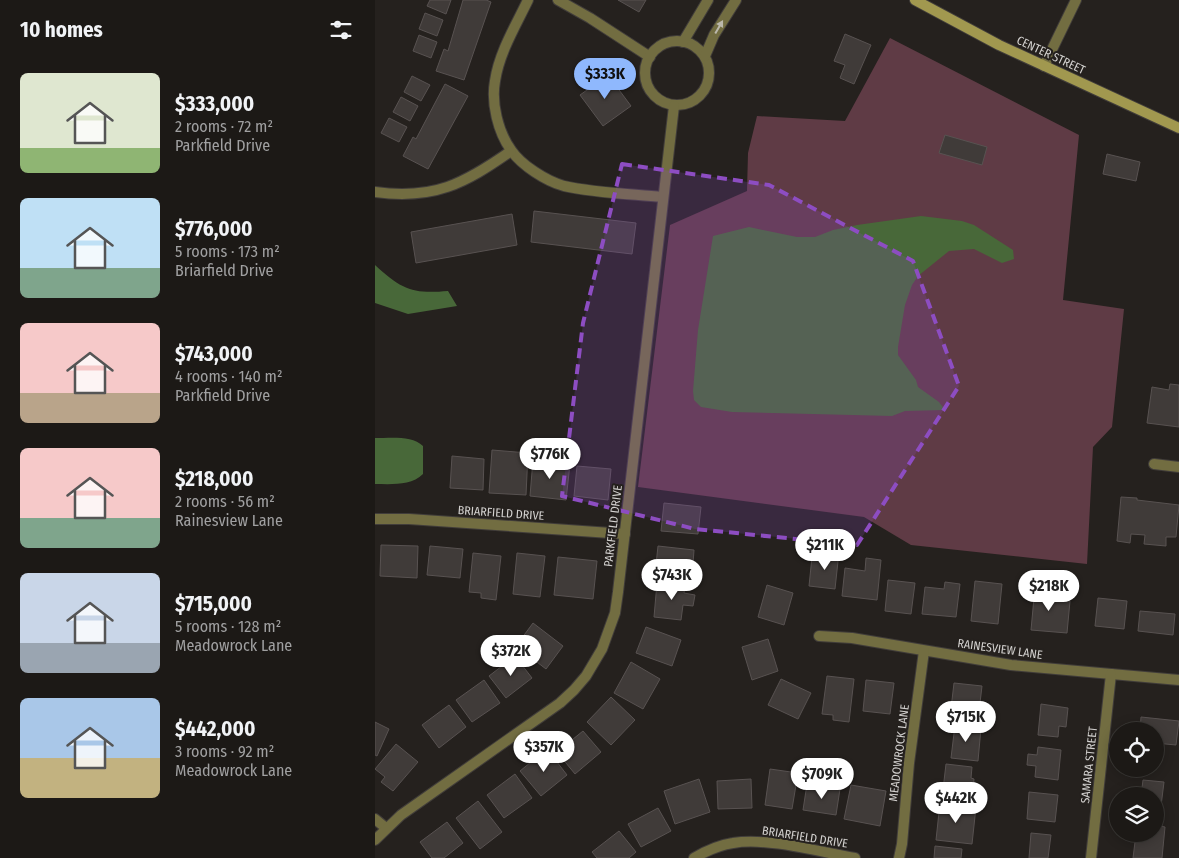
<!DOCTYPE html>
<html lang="en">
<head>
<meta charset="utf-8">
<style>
  :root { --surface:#1c1916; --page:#292623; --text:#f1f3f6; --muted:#a0a0a1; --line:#3a3835; --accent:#8fb8fd }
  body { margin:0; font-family:"Fira Sans Condensed",sans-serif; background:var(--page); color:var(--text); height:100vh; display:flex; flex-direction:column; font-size:19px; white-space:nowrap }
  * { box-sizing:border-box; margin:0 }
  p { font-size:16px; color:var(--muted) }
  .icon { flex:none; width:28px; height:28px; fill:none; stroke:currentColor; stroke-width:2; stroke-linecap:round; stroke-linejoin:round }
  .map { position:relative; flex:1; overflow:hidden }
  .sheet { display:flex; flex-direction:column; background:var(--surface); width:375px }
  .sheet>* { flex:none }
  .tools { position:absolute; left:734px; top:722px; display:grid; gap:10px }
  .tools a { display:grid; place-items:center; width:55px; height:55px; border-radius:50%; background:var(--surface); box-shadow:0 2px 12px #0003,0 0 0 1px var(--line); font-size:25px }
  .price { position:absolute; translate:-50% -42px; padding:0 11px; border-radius:18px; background:#fff; color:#222; font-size:16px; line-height:32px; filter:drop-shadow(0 1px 2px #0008) }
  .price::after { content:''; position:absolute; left:50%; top:30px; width:15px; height:11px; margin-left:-8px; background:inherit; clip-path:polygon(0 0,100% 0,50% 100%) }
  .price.selected { background:var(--accent); color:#111 }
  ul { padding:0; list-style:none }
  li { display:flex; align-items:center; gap:15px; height:125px; padding:0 20px }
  li span { display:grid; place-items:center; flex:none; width:140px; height:100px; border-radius:8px; color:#555 }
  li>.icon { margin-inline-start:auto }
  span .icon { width:60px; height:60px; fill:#fffc; stroke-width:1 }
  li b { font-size:21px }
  h2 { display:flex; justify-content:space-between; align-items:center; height:60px; padding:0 20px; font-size:21px }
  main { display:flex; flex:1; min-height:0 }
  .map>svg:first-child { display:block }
  .green { fill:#5f3b45 }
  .water { fill:#486839 }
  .building { fill:#403b39; stroke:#585251 }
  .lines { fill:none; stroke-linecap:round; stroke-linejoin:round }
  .street-casing { stroke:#413d3a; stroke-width:12 }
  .secondary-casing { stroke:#413d3a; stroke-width:12 }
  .street { stroke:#726d41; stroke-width:10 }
  .secondary { stroke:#a1984f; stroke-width:10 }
  .oneway { fill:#bbb8ac }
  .marked { fill:#8d4dc2; fill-opacity:0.2; stroke:#8d4dc2; stroke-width:4; stroke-dasharray:10 6; stroke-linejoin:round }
  .labels { text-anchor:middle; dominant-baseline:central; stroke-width:4; stroke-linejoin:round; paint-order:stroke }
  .street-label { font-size:12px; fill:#d3d1cf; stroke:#25211e }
</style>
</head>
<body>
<main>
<section class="sheet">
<h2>10 homes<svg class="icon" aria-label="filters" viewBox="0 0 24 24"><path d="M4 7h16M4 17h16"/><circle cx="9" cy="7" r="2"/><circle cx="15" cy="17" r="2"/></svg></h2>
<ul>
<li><span style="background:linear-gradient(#dfe7d0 75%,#8fb573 0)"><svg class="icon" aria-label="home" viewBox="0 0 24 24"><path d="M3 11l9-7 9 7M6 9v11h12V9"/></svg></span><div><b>$333,000</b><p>2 rooms · 72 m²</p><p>Parkfield Drive</p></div></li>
<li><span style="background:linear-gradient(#bfe0f5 70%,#7fa58c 0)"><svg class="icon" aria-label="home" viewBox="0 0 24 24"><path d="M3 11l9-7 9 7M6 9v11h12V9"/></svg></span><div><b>$776,000</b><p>5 rooms · 173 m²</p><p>Briarfield Drive</p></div></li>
<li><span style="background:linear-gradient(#f6c9c9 70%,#b9a48a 0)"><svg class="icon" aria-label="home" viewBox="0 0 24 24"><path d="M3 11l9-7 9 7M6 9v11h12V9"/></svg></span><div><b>$743,000</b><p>4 rooms · 140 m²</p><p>Parkfield Drive</p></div></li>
<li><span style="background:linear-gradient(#f6c9c9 70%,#7fa58c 0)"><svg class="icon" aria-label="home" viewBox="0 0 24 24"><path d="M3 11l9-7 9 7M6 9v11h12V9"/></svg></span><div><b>$218,000</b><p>2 rooms · 56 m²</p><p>Rainesview Lane</p></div></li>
<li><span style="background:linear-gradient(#c9d6e8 70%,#9aa5b1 0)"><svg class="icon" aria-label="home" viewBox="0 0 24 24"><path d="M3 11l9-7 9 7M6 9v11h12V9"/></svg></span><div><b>$715,000</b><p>5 rooms · 128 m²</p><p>Meadowrock Lane</p></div></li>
<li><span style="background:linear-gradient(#a9c7e8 60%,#c2b280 0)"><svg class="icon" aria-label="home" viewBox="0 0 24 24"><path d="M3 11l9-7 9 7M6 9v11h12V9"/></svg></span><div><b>$442,000</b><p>3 rooms · 92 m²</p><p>Meadowrock Lane</p></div></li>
</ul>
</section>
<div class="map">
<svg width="804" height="858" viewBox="0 0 804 858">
  <rect width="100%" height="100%" fill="#25211e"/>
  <polygon class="green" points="515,38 704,135 688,300 749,309 737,427 718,447 712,564 536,545 489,517 263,487 295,225 372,191 373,153 382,116 470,121"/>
  <g class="water">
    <polygon points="546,216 587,221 599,225 638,250 639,259 627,263 599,249 574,251 543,276 537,285 530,305 523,347 523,355 541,380 543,387 564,402 570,410 530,411 517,416 357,412 326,407 319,400 318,391 323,330 338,236 374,227 422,237 440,237 458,230 482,225"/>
    <path d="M0 265C27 290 38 294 73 291L82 306 33 314 0 303Z"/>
    <path d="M0 438C15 438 37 435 48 446V474C36 486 16 484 0 484Z"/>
  </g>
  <g class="building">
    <polygon points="55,0 76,0 71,14 52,6"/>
    <polygon points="88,0 111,0 116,2 89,80 61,71 69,49 73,51"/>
    <polygon points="243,0 271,0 264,12"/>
    <polygon points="50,13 68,20 62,36 44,29"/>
    <polygon points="470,34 496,45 479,84 465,78 470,65 459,61"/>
    <polygon points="44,35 62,42 56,58 38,51"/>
    <polygon points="233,75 256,106 228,126 205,95"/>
    <polygon points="37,76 55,85 46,101 29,92"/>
    <polygon points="70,84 93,96 53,169 28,156 38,137 41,139"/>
    <polygon points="26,97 43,106 35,121 18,112"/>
    <polygon points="14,118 32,127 24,142 6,133"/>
    <polygon points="570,135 612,147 607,165 564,153"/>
    <polygon points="732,154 765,162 761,181 728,174"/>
    <polygon points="159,211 261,223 257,254 156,242"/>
    <polygon points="137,214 142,245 41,263 36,232"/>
    <polygon points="795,384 804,385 804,427 772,423 777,387 794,390"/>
    <polygon points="117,450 153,453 151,495 114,493"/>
    <polygon points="77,456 109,459 108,490 75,488"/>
    <polygon points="158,460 195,464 191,500 155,496"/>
    <polygon points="202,466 236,469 233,500 199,496"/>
    <polygon points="746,497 762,498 762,500 804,505 801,537 791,537 791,546 769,544 770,535 756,534 755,543 742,541"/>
    <polygon points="289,503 326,507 323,534 286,531"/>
    <polygon points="6,545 43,546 42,578 5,576"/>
    <polygon points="55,546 88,549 85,578 52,575"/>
    <polygon points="283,546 319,550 317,578 280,574"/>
    <polygon points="450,551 464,552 460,589 434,586 437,557 449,558"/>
    <polygon points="98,553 126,556 121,600 106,598 106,593 94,592"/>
    <polygon points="142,553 170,556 165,597 138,594"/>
    <polygon points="183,557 222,561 218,599 179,595"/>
    <polygon points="491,558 506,560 502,600 467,596 470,568 490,571"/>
    <polygon points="513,580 540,583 536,614 510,611"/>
    <polygon points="600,581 627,584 623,624 596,621"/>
    <polygon points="570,582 585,584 581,617 547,614 550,587 569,589"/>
    <polygon points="282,583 310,586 309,593 320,595 318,606 308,605 306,620 279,617"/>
    <polygon points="392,585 418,593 409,625 383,617"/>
    <polygon points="660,587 677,589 676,599 695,601 692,633 656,630"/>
    <polygon points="723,598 752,601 749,629 720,626"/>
    <polygon points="765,611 800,614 798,635 763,631"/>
    <polygon points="158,623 188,646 171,669 141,646"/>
    <polygon points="271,627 306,640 297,666 261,653"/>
    <polygon points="393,639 403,671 377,680 367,647"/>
    <polygon points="140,656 157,678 131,698 114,676"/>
    <polygon points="256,662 285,679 268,709 239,693"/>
    <polygon points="452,676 479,679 474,722 458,720 458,715 447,714"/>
    <polygon points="406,679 436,693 423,719 393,705"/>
    <polygon points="109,680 125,703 97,722 81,700"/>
    <polygon points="491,680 519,683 515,714 488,711"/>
    <polygon points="579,683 607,686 603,720 575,717"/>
    <polygon points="236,697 260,720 236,745 212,722"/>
    <polygon points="666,704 693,708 691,727 684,726 683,737 663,735"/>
    <polygon points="74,705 91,727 64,748 47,725"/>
    <polygon points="766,717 804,721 801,745 780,743 780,731 765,731"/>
    <polygon points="0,722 14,729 2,756 0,755"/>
    <polygon points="580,725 606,728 603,761 576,758"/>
    <polygon points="208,731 226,752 200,774 182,752"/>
    <polygon points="21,744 43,762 18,791 6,782 10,777 0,769"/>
    <polygon points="663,747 686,750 683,780 660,777 661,766 652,765 653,754 662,755"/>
    <polygon points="172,749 192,775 166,796 145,771"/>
    <polygon points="571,764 597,767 596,778 599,779 597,801 567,798"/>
    <polygon points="395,769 423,773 417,809 390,805"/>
    <polygon points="140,774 157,798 129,818 112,795"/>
    <polygon points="324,779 335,812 300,824 289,791"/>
    <polygon points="376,779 377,808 343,809 342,781"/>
    <polygon points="768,780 789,782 785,814 780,814 780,796 766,796"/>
    <polygon points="432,784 465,789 461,815 428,810"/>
    <polygon points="476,785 511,791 505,826 469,819"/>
    <polygon points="654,792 683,795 680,822 652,819"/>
    <polygon points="103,801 127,832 105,849 81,818"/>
    <polygon points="565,803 601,807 597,844 561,840"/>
    <polygon points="283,808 296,831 266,847 253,824"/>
    <polygon points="72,822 88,843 69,858 57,858 45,842"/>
    <polygon points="780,825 790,827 787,858 758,858 761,834 780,834"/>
    <polygon points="244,831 261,852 254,858 222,858 217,852"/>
    <polygon points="656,833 676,835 673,858 654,858"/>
    <polygon points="560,846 587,849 586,858 559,858"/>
  </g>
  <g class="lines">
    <g class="street-casing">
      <g id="street">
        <path d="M153 0C141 25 124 53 120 81 116 103 123 132 136 150 146 165 171 181 189 186 220 193 256 194 287 197"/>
        <polyline points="183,0 215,18 275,57"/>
        <circle cx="302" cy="73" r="32"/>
        <polyline points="308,42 333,0"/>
        <polyline points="330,56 339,35 361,0"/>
        <polyline points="669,66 701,0"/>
        <path d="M0 192C59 200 89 184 136 151"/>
        <polyline points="779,464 804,467"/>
        <polyline points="0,519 34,519 250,534"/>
        <polyline points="444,636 477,638 636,665 804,680"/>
        <polyline points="0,819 11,828"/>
        <polyline points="0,840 26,815 185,703 199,690 211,676 227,649 240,613 243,592 299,106"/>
        <path d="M319 858C331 851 344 845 358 843 392 837 445 852 480 858"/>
        <polyline points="524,858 527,844 534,763 549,651"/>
        <polyline points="716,858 736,674"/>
      </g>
    </g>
    <g class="secondary-casing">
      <polyline id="secondary" points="540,0 624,45 804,128"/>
    </g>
    <use href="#street" class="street"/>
    <use href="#secondary" class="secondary"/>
  </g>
  <defs><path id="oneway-solid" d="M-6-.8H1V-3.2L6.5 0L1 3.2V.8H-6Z" transform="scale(1.25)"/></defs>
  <use class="oneway" href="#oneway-solid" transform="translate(344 27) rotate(-60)"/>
  <path class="marked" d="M247 164 394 185 538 261 584 386 482 545 320 529 187 496 208 323Z"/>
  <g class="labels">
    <g class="street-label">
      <text transform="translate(676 55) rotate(25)">CENTER STREET</text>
      <text transform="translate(126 513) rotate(4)">BRIARFIELD DRIVE</text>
      <text transform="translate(238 526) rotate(-83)">PARKFIELD DRIVE</text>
      <text transform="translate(625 649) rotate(8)">RAINESVIEW LANE</text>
      <text transform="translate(524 753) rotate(-83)">MEADOWROCK LANE</text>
      <text transform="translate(714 765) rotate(-84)">SAMARA STREET</text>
      <text transform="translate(430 837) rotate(9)">BRIARFIELD DRIVE</text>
    </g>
  </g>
</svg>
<div class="tools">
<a><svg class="icon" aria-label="locate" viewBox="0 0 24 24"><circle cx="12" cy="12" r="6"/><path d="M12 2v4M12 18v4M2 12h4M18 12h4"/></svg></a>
<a><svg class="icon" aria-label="layers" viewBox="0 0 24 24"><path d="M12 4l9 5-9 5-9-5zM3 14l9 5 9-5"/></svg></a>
</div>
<b class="price selected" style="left:230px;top:100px">$333K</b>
<b class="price" style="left:175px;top:480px">$776K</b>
<b class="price" style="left:450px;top:571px">$211K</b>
<b class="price" style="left:297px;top:601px">$743K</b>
<b class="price" style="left:674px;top:612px">$218K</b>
<b class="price" style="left:136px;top:677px">$372K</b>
<b class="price" style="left:591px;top:743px">$715K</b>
<b class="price" style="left:169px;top:773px">$357K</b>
<b class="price" style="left:447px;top:800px">$709K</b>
<b class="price" style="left:581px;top:824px">$442K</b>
</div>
</main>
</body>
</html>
